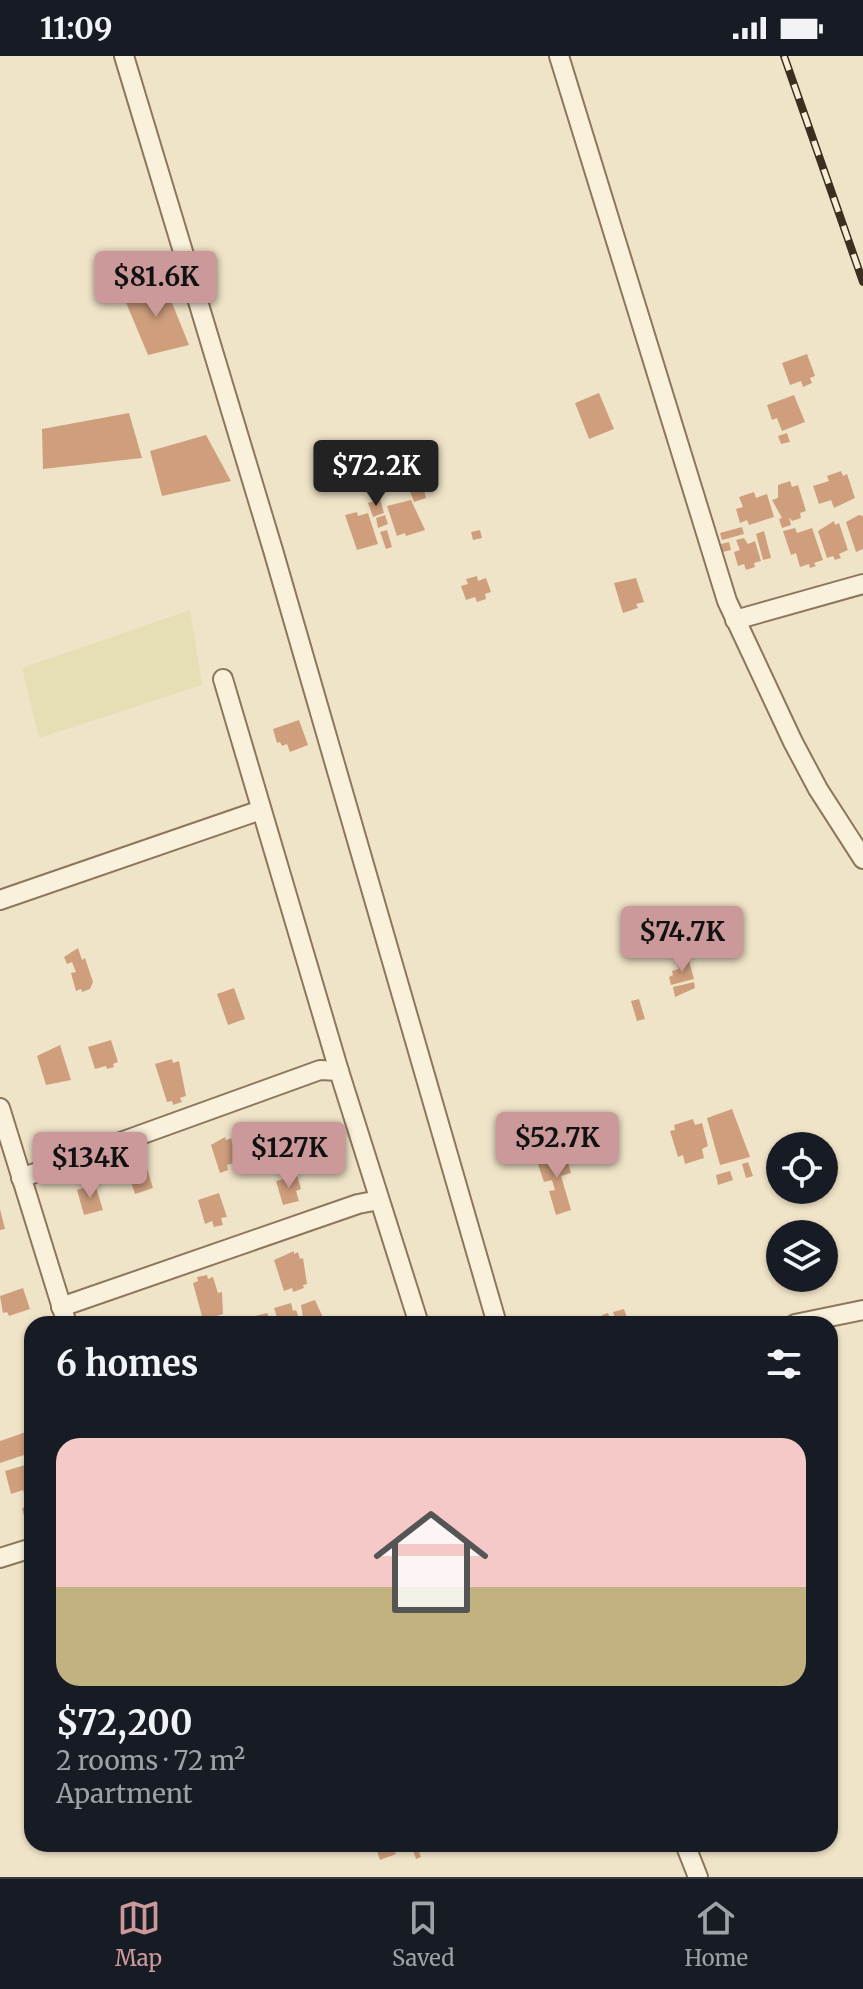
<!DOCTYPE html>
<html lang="en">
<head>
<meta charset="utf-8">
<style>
  :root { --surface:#171b24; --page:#242831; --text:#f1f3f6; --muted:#9ea1a6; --line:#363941; --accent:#cc999b }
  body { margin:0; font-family:Merriweather,serif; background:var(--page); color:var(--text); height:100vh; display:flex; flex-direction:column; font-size:30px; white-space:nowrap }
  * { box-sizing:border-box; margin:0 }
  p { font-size:26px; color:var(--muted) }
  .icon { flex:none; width:44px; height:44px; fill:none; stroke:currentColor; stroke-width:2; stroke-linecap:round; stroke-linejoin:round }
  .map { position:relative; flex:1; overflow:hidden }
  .side { position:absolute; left:24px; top:1260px; width:814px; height:536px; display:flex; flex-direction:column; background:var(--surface); border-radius:24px; box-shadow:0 2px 6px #0004 }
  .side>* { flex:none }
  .buttons { position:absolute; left:766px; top:1076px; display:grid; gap:16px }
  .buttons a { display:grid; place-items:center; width:72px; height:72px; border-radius:50%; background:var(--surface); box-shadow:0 2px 6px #0004; font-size:40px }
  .price { position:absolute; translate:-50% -68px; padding:0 18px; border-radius:8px; background:var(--accent); color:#111; font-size:26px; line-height:52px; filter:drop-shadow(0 2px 4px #0008) }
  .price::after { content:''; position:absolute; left:50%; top:48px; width:24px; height:18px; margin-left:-12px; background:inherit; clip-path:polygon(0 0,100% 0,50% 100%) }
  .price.selected { background:#222; color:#fff }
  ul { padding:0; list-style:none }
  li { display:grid; align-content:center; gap:16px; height:424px; padding:0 32px }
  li+li { border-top:2px solid var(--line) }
  li span { display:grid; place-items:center; height:248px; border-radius:24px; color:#555 }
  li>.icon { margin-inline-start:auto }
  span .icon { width:144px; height:144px; fill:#fffc; stroke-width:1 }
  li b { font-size:34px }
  h2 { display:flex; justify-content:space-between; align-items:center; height:96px; padding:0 32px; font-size:34px }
  .status { display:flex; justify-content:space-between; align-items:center; height:56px; padding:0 40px; background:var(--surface); direction:ltr }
  .status svg { height:22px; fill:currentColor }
  .menu { display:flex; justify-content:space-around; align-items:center; height:112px; border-top:2px solid var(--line); background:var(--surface); font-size:22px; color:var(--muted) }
  .menu a { display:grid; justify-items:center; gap:4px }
  .menu .selected { color:var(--accent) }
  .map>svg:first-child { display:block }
  .farmland { fill:#e6deb5 }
  .building { fill:#cf9f7d }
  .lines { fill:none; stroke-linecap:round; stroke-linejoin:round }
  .minor-casing { stroke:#8d765c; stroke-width:22 }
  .minor { stroke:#faf1dc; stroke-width:18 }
  .rail-casing { stroke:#3d2e20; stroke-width:8 }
  .rail { stroke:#f7eed8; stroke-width:5; stroke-dasharray:15; stroke-linecap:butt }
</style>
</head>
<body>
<div class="status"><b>11:09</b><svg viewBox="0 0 49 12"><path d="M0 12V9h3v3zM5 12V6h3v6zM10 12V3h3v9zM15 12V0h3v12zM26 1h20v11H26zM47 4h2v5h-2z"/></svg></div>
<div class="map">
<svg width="863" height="1821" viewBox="0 0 863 1821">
  <rect width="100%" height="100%" fill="#f0e4c8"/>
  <polygon class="farmland" points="190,554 202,629 39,682 22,612"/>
  <g class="building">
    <polygon points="164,227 189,289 148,299 122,237"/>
    <polygon points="807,298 815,320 810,322 812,327 803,331 801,325 790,329 782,307"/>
    <polygon points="599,337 614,373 589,383 575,347"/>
    <polygon points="794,339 805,366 782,375 777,362 772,364 767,349"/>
    <polygon points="129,357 142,402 43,413 42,373"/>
    <polygon points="787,377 790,386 781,388 778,380"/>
    <polygon points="206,379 231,425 162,440 150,395"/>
    <polygon points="841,415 843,420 847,418 855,442 834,452 831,444 819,448 813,430 829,425 827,420"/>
    <polygon points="790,425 792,431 798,429 806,455 800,457 801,462 792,465 789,461 791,469 782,472 779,463 782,462 772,444 778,442 778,429"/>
    <polygon points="423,431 426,442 414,446 410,435"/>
    <polygon points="754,436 756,442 767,438 774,461 749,469 747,464 740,467 736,453 743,451 739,441"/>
    <polygon points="380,443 384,457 373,461 368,447"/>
    <polygon points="411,444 425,474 406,480 405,477 397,480 387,450"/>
    <polygon points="357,456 358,460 368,457 378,488 357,494 345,459"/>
    <polygon points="385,459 388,468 378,472 376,462"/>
    <polygon points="859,459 863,460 863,493 856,496 846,466"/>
    <polygon points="834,465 835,469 839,467 848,494 839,498 841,502 835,504 833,500 827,502 818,475"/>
    <polygon points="742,471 744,478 722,484 720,477"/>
    <polygon points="795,472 797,477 812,472 823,504 814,507 816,510 810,512 809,508 800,511 796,497 791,499 783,475"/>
    <polygon points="387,474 392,491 386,493 380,476"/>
    <polygon points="480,474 482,482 473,484 471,476"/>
    <polygon points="764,475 771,502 763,504 756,478"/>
    <polygon points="744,482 748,488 755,485 761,505 754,507 755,511 746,514 744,508 738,510 734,496 740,494 736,484"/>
    <polygon points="729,486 731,494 723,496 721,488"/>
    <polygon points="477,520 478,525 486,522 491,536 485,538 486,543 477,546 475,541 466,544 461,530 468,528 466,523"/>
    <polygon points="636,522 644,546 636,548 638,552 623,557 614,527"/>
    <polygon points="299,664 308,689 290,696 287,688 282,690 280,686 277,687 273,673"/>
    <polygon points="78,892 82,904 85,902 93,926 90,933 82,936 81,933 76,935 71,917 76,916 72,906 67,908 64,901"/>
    <polygon points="689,905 694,923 671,929 669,921 673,919 672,915 679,913 677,908"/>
    <polygon points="694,926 695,932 675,941 673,931"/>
    <polygon points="234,932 245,963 228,969 217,938"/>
    <polygon points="639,943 645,963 637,965 631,945"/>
    <polygon points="111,984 118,1006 113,1008 114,1011 107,1013 106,1010 95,1013 88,991"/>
    <polygon points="60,989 71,1024 46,1029 37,1000"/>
    <polygon points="172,1003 173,1007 179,1005 186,1040 180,1042 182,1046 173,1049 172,1045 167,1046 155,1008"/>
    <polygon points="732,1053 750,1101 720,1109 707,1062"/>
    <polygon points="693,1063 695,1069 702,1067 708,1090 702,1093 704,1102 685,1108 683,1099 678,1101 670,1075 675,1074 674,1069"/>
    <polygon points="225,1081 226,1084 231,1082 238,1106 227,1109 228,1114 220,1117 211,1089"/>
    <polygon points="561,1096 562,1100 566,1099 571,1117 561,1120 571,1154 556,1159 549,1135 555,1134 552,1124 544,1126 538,1108 546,1105 545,1101"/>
    <polygon points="748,1106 753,1120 746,1122 742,1108"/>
    <polygon points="139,1109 140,1111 146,1109 153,1132 135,1138 127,1113"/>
    <polygon points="730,1115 733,1124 718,1129 716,1119"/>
    <polygon points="297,1119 301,1133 296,1135 299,1145 283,1149 276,1125"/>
    <polygon points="95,1128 103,1154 84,1159 77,1134"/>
    <polygon points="219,1137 227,1161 221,1162 223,1169 214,1171 212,1165 205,1168 198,1144"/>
    <polygon points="0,1153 5,1173 0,1174"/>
    <polygon points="294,1195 294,1198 298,1196 300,1203 303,1202 307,1228 303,1229 304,1232 293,1236 292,1232 284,1235 274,1204"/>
    <polygon points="207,1219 208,1223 213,1221 218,1237 222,1236 223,1258 203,1264 193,1227 198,1225 197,1221"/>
    <polygon points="23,1232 30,1253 9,1260 7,1256 3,1257 0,1240"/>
    <polygon points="315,1244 326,1268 304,1268 301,1249"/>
    <polygon points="291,1247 293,1255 296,1254 301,1268 279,1268 274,1252"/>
    <polygon points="624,1253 629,1268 617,1268 613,1256"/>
    <polygon points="267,1257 273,1268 253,1268 251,1261"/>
    <polygon points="608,1257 612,1268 605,1268 602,1259"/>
    <polygon points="26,1376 27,1380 32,1379 32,1390 28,1391 30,1397 0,1407 0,1385"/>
    <polygon points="32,1407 32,1438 25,1441 23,1434 11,1438 5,1415"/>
    <polygon points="32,1445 32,1469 31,1469 29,1462 25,1464 22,1452 30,1450 29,1446"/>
    <polygon points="416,1788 421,1801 416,1803 411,1789"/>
    <polygon points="392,1789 396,1798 380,1804 377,1795"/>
  </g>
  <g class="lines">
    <g class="minor-casing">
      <g id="minor">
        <polyline points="124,0 273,494 497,1268"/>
        <polyline points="559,0 727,545 793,686 818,733 863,803"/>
        <polyline points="735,564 863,528"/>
        <polyline points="223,623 339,1015 419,1268"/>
        <polyline points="0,844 261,754"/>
        <polyline points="0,1052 67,1268"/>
        <polyline points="21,1122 320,1014 339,1015"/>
        <polyline points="61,1251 358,1148 379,1144"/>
        <polyline points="795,1268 863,1254"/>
        <polyline points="0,1502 32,1492"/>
        <polyline points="685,1788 698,1821"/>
      </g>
    </g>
    <use href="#minor" class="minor"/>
    <g class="rail-casing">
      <polyline id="rail" points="784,0 863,226"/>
    </g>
    <use href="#rail" class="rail"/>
  </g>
</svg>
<div class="buttons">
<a><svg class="icon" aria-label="locate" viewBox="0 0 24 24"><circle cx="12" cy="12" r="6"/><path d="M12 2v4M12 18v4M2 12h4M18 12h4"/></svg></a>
<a><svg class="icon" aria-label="layers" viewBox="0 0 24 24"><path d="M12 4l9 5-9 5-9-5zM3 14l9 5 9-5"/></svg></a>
</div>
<b class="price" style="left:156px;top:263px">$81.6K</b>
<b class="price selected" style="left:376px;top:452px">$72.2K</b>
<b class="price" style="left:682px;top:918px">$74.7K</b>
<b class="price" style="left:557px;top:1124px">$52.7K</b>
<b class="price" style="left:289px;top:1134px">$127K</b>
<b class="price" style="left:90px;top:1144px">$134K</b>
<section class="side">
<h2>6 homes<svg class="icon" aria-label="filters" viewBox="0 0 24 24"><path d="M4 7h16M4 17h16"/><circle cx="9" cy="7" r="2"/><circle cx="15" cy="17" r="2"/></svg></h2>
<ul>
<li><span style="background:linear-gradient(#f6c9c9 60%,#c2b280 0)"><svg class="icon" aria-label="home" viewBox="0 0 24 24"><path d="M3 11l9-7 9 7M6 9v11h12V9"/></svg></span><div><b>$72,200</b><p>2 rooms · 72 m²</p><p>Apartment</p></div></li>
</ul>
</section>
</div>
<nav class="menu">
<a class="selected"><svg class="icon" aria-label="map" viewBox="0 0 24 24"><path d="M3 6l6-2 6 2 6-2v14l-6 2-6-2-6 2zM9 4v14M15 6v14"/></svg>Map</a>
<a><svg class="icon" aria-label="saved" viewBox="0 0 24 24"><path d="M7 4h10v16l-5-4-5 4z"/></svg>Saved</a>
<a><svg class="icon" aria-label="home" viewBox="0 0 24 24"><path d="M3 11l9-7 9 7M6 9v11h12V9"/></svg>Home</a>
</nav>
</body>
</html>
